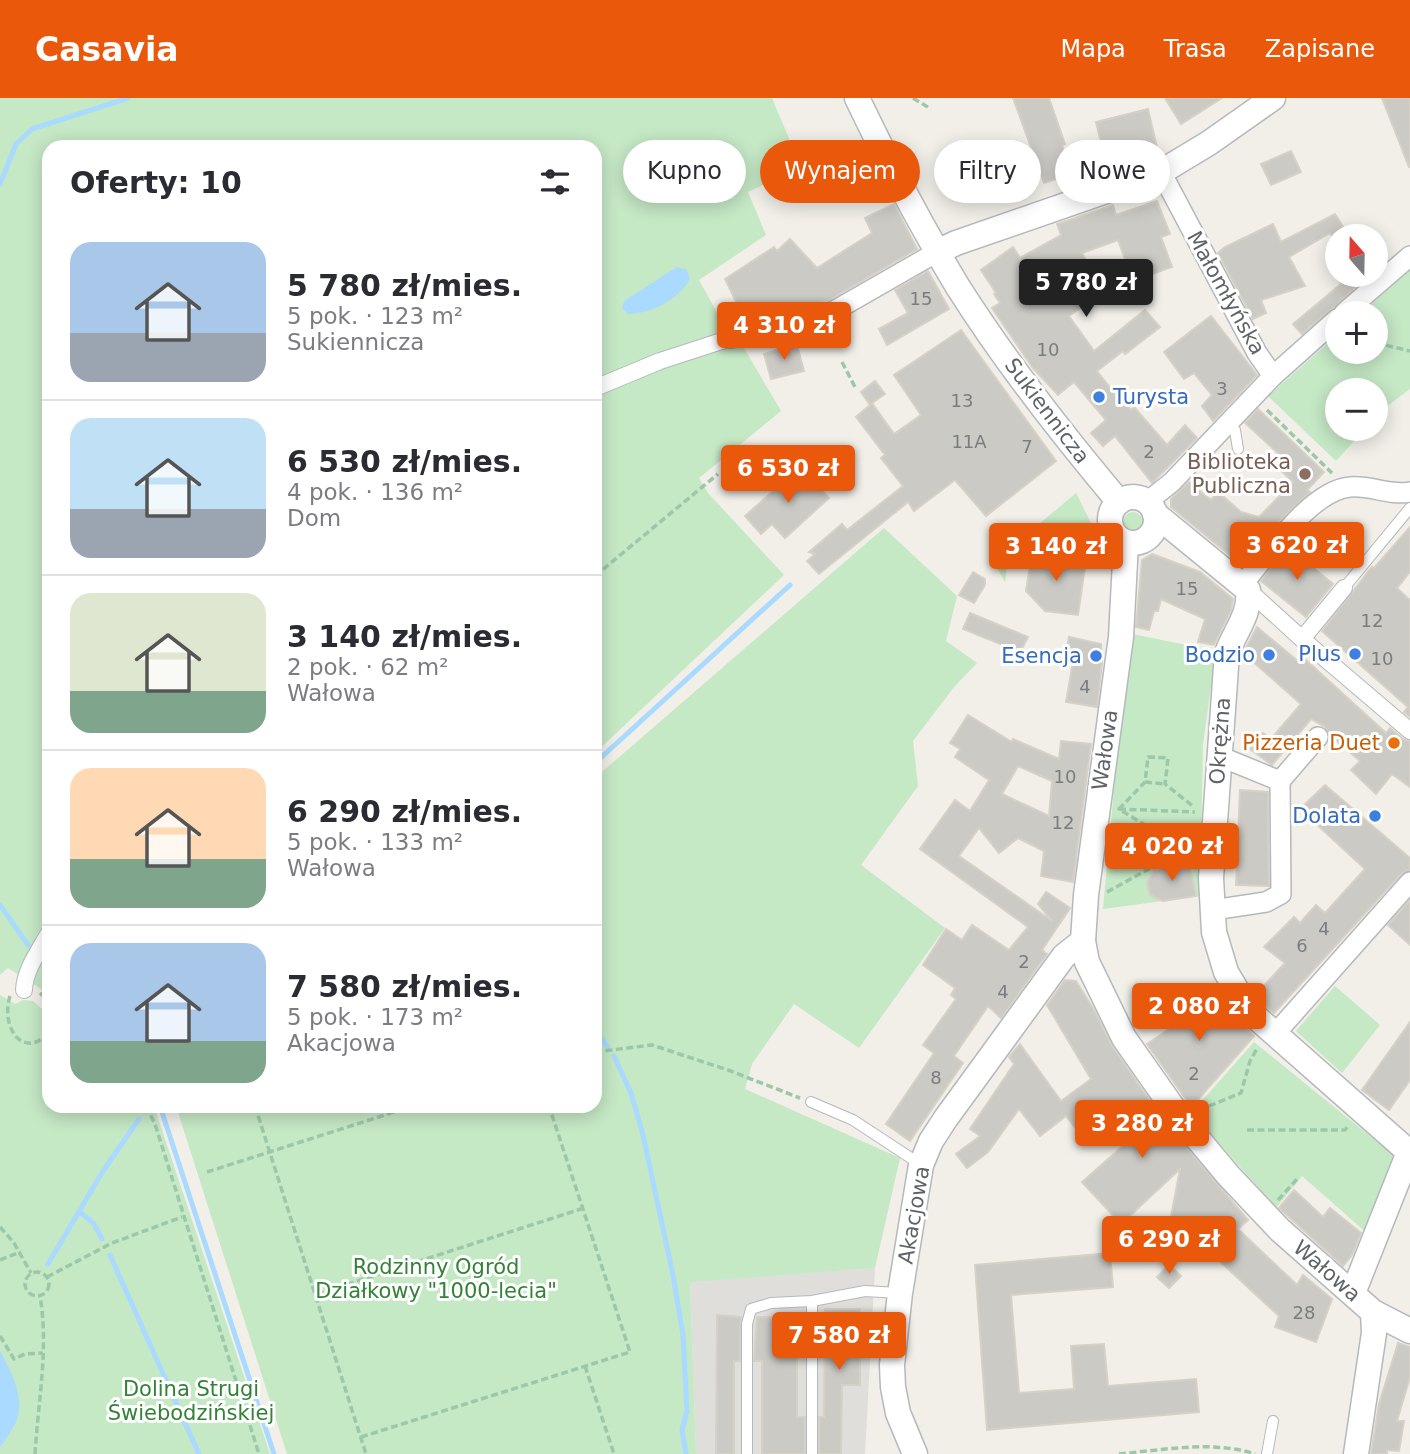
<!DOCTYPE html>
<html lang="pl">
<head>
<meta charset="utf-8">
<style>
  :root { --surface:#fff; --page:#f7f7f7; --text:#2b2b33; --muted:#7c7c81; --line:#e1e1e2; --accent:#ea580c }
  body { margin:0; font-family:"DejaVu Sans",sans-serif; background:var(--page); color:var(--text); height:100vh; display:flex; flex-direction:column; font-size:26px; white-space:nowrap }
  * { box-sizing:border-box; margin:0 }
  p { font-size:23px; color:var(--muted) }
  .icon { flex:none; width:38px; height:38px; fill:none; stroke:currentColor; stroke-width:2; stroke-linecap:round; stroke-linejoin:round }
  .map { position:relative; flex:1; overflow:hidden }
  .panel { position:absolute; left:42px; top:42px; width:560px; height:973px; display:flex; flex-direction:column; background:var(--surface); border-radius:21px; box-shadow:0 4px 18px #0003 }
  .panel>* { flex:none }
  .banner { position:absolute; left:623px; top:42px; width:665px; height:63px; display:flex; gap:14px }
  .needle { width:46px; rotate:340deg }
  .buttons { position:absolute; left:1325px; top:126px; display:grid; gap:14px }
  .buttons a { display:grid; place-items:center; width:63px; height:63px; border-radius:50%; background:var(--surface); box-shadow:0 4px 18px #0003; font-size:35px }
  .price { position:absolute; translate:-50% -60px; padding:0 16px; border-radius:7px; background:var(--accent); color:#fff; font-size:23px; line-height:46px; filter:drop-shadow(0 2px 4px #0008) }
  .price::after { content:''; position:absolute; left:50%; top:42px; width:21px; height:16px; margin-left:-10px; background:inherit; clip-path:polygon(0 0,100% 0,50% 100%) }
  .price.on { background:#222; color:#fff }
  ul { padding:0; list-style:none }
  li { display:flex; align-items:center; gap:21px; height:175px; padding:0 28px }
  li+li { border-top:2px solid var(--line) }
  li span { display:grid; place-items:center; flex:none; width:196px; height:140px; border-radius:21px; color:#555 }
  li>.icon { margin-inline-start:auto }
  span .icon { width:84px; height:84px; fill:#fffc; stroke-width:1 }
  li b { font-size:30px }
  h2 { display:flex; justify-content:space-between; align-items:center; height:84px; padding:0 28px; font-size:30px }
  .tag { padding:0 24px; border-radius:32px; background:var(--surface); box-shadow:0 4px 18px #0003; font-size:24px; line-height:63px }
  .tag.on { background:var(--accent); color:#fff }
  header { display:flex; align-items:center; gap:42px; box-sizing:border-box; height:98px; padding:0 35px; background:var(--accent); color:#fff }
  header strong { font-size:33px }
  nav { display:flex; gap:38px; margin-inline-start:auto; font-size:24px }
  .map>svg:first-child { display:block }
  .industrial { fill:#e0deda }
  .green { fill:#c5e8c5 }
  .water { fill:#aadaff }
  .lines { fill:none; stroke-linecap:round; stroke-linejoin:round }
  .stream { stroke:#aadaff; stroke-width:5 }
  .building { fill:#cccac5; stroke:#d6d1c6; stroke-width:2; fill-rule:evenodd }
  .service-casing { stroke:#b5b8bc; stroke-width:12 }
  .pedestrian-casing { stroke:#b5b8bc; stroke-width:18 }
  .minor-casing { stroke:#b5b8bc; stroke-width:22 }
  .tertiary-casing { stroke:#b5b8bc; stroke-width:27 }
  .path { stroke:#9cc7a9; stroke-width:3.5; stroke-dasharray:7 3.5; stroke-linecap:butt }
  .service { stroke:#fff; stroke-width:10 }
  .pedestrian { stroke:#fff; stroke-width:16 }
  .minor { stroke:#fff; stroke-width:19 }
  .tertiary { stroke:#fff; stroke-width:24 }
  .shop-dot { fill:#3f7fe0; stroke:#fff; stroke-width:2.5 }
  .education-dot { fill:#8d6e63; stroke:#fff; stroke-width:2.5 }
  .food-dot { fill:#e8710a; stroke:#fff; stroke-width:2.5 }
  .labels { text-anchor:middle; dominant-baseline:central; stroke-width:6; stroke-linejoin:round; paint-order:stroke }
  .number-label { font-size:18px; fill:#7a7d7f }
  .street-label { font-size:21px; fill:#5f6368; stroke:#fff }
  .shop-label { font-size:21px; fill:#366cbe; stroke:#fff; text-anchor:end }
  .education-label { font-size:21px; fill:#785e54; stroke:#fff; text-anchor:end }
  .food-label { font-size:21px; fill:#c56008; stroke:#fff; text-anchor:end }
  .park-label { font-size:21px; fill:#348238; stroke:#fff }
</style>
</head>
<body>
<header>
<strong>Casavia</strong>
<nav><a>Mapa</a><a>Trasa</a><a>Zapisane</a></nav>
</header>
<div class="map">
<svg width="1410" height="1356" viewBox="0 0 1410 1356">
  <rect width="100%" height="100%" fill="#f1efe8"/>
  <polygon class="industrial" points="875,1170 865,1356 696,1356 690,1183"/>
  <g class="green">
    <polygon points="0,0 772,0 801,69 748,94 766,137 699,182 731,240 744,250 781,313 699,380 708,395 784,477 595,655 595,49 49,49 49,896 8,870 0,877"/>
    <polygon points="1410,172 1410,291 1386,309 1376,320 1376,292 1337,292 1337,331 1365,331 1336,363 1268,298 1337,237 1337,254 1376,254 1376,215 1361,215"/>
    <polygon points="1076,395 1099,441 1100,465 1032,455 1030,468 1007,467 1005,484 994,464"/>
    <circle cx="1133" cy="424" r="10"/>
    <polygon points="884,430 957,498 946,543 977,565 954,589 913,643 918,688 861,767 945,830 859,950 794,906 752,966 745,991 900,1060 875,1170 690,1184 696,1356 287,1356 176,1008 595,1008 595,680"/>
    <polygon points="1132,536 1216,553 1203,646 1200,798 1103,811 1115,680"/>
    <polygon points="1335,888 1380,927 1342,975 1296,933"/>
    <path d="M0 897 15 906 23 902 33 903 43 912V924L49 928V1008H154L270 1356H0V1350C27 1306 21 1297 0 1252Z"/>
    <polygon points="1254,944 1397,1060 1368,1136 1302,1078 1276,1110 1192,1014"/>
  </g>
  <g class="water">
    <path d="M677 169 687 172 690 181C678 202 652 215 628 216L622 210 624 203Z"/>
    <path d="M0 1252C11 1274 27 1302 15 1326 11 1334 5 1342 0 1350Z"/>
  </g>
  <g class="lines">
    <g class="stream">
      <polyline points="0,86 16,46 32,31 128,0"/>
      <polyline points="595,665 790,487"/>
      <polyline points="0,807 28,847"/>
      <polyline points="48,858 49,860"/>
      <polyline points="595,932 608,949"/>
      <polyline points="614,958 631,995 643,1037 673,1177 683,1237 687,1313 682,1332 686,1356"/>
      <polyline points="160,1008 274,1356"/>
      <polyline points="80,1114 94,1126 102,1141"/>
      <polyline points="110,1157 199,1356"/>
      <polyline points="48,1166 103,1073 139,1021"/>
    </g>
  </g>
  <g class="building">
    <polygon points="1013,0 1049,0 1065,46 1062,47 1071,76 1044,85"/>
    <polygon points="1165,0 1222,0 1181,26"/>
    <polygon points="1382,0 1410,0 1410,69 1409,69"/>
    <polygon points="1148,11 1159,58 1137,63 1133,46 1103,53 1096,24"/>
    <polygon points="963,50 1000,69 1007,91 982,99 950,84 941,57"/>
    <polygon points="1291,53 1301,74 1271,87 1261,66"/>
    <polygon points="1157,103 1170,136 1161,139 1172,169 1133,183 1118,142 1082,155 1104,193 1069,218 1094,253 1145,212 1160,229 1125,256 1123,253 1097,273 1123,306 1125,305 1131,312 1134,309 1167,347 1185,327 1197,340 1152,385 1115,338 1103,348 1091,335 1106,322 1074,284 1058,297 1033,270 992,210 1000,205 994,196 996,195 981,172 1013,149 1020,160 1061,137 1057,126 1113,107 1116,117"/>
    <polygon points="894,106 917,151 829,202 746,224 725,181 774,149 777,153 790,141 817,170 872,135 865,120"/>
    <polygon points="1335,116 1349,138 1337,138 1337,146 1330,135 1289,159 1305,188 1261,202 1266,215 1253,221 1218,155 1225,149 1273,126 1281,144"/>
    <polygon points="928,173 949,211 887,247 879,231 908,215 895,192"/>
    <polygon points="1335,177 1370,177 1302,236 1293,226 1341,186"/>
    <polygon points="1211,218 1257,277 1213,323 1202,308 1212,297 1194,275 1184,281 1164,254"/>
    <polygon points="961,232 1056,363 986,418 955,382 914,413 908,404 819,476 807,463 815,456 809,454 842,426 847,432 903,388 881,360 885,357 856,319 870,307 861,294 875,283 885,296 872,305 894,336 921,317 894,277"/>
    <polygon points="797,247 804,273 771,281 764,256"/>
    <polygon points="1258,311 1324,374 1307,392 1310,394 1282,420 1242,467 1171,409 1171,401 1189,384 1211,402 1218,394 1241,414 1259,419 1293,384 1273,365 1280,357 1245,325"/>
    <polygon points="800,369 829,400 785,440 772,426 761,436 745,418"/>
    <polygon points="1410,429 1410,474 1397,490 1410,502 1410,619 1404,614 1408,609 1322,533 1372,469 1374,470"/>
    <polygon points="1288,449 1333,486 1306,519 1261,483"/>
    <polygon points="1032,455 1086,462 1078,517 1045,513 1026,493"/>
    <polygon points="1152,456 1200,474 1233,501 1231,512 1214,547 1198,544 1205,521 1161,501 1158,513 1154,513 1149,532 1136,529 1142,462"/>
    <polygon points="973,474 985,481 985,487 974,505 959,497"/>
    <polygon points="970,515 1028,539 1020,554 963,531"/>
    <polygon points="1257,529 1300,565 1305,561 1386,635 1390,630 1403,641 1410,643 1410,689 1392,676 1376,696 1351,672 1360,663 1330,637 1325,629 1311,621 1272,667 1250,651 1263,635 1271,641 1301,606 1243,555"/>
    <polygon points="1069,539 1101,546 1102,565 1097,609 1066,604 1073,564 1065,561"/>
    <path d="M968 617 1012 644 1013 641 1059 661 1061 643 1091 646 1073 784 1041 778 1044 753 1018 740 999 755 979 730 959 758 1052 823 1038 806 1046 794 1070 810 1042 852 1047 856 1001 920 988 908 954 958 963 965 910 1043 886 1026 934 955 923 947 956 901 951 897 955 890 923 867 946 831 962 842 972 827 1009 852 1028 829 920 751 955 702 970 713 989 682 955 659 960 651 950 645ZM1018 668 1052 683 1049 718 1002 696Z"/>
    <polygon points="1325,687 1410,760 1410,772 1401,776 1274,915 1261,903 1256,896 1285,865 1264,849 1294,819 1300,825 1316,807 1325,815 1365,771 1300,711"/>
    <polygon points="1240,692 1268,694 1269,788 1236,787"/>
    <polygon points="1189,764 1196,798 1163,803 1150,797 1147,785 1154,772"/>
    <polygon points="1410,802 1410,847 1388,827"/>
    <polygon points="1065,882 1076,883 1094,912 1112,948 1166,1026 1248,1122 1238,1131 1297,1187 1303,1177 1332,1201 1316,1244 1275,1229 1279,1218 1213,1157 1210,1160 1171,1119 1180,1071 1121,1126 1082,1084 1133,1039 1109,1008 1077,1032 1066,1018 1040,1038 1019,1011 988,1054 967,1070 956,1056 980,1038 970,1031 1014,966 1009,959 1020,946 1061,1003 1091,981 1047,907"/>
    <polygon points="1194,893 1204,906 1221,894 1236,921 1254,938 1195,1005 1188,1004 1147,946 1172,929 1162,915"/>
    <polygon points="1410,924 1410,982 1389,1012 1362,992"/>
    <polygon points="1294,1092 1323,1119 1330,1110 1361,1135 1352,1157 1343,1168 1279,1110"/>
    <polygon points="1110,1155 1113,1189 1011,1197 1019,1295 1074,1291 1071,1248 1104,1246 1108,1288 1196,1281 1199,1314 987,1332 975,1167"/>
    <polygon points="1169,1167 1181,1178 1169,1190 1157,1179"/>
    <polygon points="825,1211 860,1211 860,1287 842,1287 841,1356 819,1356 819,1319 824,1319"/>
    <polygon points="717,1217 741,1219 740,1263 734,1263 734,1356 716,1356"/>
    <polygon points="757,1219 797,1219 797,1319 805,1319 805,1356 762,1356 762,1263 754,1263"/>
    <polygon points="1398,1245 1410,1249 1410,1279 1397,1323 1404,1323 1399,1353 1387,1352 1387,1356 1371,1356 1379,1306"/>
  </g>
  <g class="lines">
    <g class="service-casing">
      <g id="service">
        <polyline points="1228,325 1235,332 1238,351"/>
        <polyline points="1344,490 1410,410"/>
        <polyline points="811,1004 853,1022 920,1066"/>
        <polyline points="812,1203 812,1356"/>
        <polyline points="747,1356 747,1226 751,1211 771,1205 812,1203 865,1193 899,1195"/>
        <polyline points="1267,1356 1273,1323"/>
      </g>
    </g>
    <g class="pedestrian-casing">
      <g id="pedestrian">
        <polyline points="595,290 660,263 731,240"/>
        <polyline points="1248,492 1302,541 1410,633"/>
        <polyline points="1302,541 1344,490"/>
        <path d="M24 892C25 871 39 853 49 835"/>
      </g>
    </g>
    <g class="minor-casing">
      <g id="minor">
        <polyline points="1161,74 1257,255 1273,278"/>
        <polyline points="1344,215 1410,158"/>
        <polyline points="731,240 818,219 834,213 937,154"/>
        <polyline points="1147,404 1172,384 1273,278 1337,221"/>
        <path d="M1242 487C1267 458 1311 392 1350 389 1371 387 1389 398 1410 394"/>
        <polyline points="1280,683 1318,639"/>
        <polyline points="1213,812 1266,804 1281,796 1280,683 1219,658"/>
        <polyline points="1275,936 1410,784"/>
      </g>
    </g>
    <g class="tertiary-casing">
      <g id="tertiary">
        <path d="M857 0C888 65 921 128 958 189 1006 265 1061 335 1119 404"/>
        <polyline points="937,154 956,145 1161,74 1209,45 1273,0"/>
        <circle cx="1133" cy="422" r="23"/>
        <path d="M1155 416 1248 492C1251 516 1235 533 1227 555L1211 780 1214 834 1226 874 1249 913 1409 1054 1353 1195"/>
        <polyline points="1126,445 1121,539 1086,797 1083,843 1087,864 1124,940 1178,1017 1228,1077 1280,1132 1373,1214 1410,1233"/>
        <polyline points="915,1356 898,1315 893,1289 892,1267 900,1195 921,1067 931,1043 946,1020 1008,935 1064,858 1083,843"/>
        <polyline points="1356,1356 1374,1235 1373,1214"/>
      </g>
    </g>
    <g class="path">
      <polyline points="913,0 931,11"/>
      <polyline points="1376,245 1410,253"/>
      <polyline points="842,264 855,289"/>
      <polyline points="1267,312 1332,375"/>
      <polyline points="595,478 718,376"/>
      <polyline points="1145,684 1165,686"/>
      <polyline points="1119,711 1195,714"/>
      <polyline points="1191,755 1119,711 1145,684 1148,659 1168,660 1165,686 1194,709"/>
      <polyline points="1159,765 1193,725"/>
      <polyline points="1107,794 1158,766 1193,762"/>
      <polyline points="40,895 49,903"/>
      <path d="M10 898C0 930 24 963 49 934"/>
      <polyline points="595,954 652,947 728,972 800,1000"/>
      <polyline points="146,1008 155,1026 259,1356"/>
      <polyline points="255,1008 366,1356"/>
      <polyline points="1209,1008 1241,995 1250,963 1258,949"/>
      <polyline points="1247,1032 1345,1032 1349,1027"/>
      <polyline points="207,1074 413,1008"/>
      <polyline points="1278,1102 1298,1080"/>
      <polyline points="0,1129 14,1145 31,1175"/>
      <polyline points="0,1162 20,1154"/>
      <circle cx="37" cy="1186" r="12"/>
      <polyline points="47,1179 112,1145 182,1119"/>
      <polyline points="317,1196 581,1111"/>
      <polyline points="0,1238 14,1261 25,1256 43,1255"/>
      <polyline points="585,1268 614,1356"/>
      <polyline points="361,1339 630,1254 549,1008"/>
      <path d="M35 1356C38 1304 49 1250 40 1198"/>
      <path d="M1119 1356C1164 1352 1212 1342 1255 1356"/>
    </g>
    <use href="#service" class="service"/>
    <use href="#pedestrian" class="pedestrian"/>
    <use href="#minor" class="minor"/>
    <use href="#tertiary" class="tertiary"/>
  </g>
  <g class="shop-dot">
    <circle cx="1099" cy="299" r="7"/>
    <circle cx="1355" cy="556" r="7"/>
    <circle cx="1269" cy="557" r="7"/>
    <circle cx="1096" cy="558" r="7"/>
    <circle cx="1375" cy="718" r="7"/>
  </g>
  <circle class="education-dot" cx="1305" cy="376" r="7"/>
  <circle class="food-dot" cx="1394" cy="645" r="7"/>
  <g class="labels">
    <g class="number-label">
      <text x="921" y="200">15</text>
      <text x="1048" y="251">10</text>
      <text x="1222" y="290">3</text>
      <text x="962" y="302">13</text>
      <text x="969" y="343">11A</text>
      <text x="1027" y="348">7</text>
      <text x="1149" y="353">2</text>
      <text x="1187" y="490">15</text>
      <text x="1372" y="522">12</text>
      <text x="1382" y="560">10</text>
      <text x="1085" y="588">4</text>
      <text x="1065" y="678">10</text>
      <text x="1063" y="724">12</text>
      <text x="1324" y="830">4</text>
      <text x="1302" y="847">6</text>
      <text x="1024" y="863">2</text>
      <text x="1003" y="893">4</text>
      <text x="1194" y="975">2</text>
      <text x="936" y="979">8</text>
      <text x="1304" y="1214">28</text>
    </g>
    <g class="street-label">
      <text transform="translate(1226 195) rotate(61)">Małomłyńska</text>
      <text transform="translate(1047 313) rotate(53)">Sukiennicza</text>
      <text transform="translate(1220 643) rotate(-86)">Okrężna</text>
      <text transform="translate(1105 652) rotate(-82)">Wałowa</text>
      <text transform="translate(914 1117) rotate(-80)">Akacjowa</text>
      <text transform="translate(1327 1173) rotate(41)">Wałowa</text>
    </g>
    <g class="shop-label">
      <text x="1113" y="299" text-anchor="start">Turysta</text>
      <text x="1341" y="556">Plus</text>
      <text x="1255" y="557">Bodzio</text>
      <text x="1082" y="558">Esencja</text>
      <text x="1361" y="718">Dolata</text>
    </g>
    <g class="education-label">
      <text x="1291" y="364">Biblioteka<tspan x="1291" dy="24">Publiczna</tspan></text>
    </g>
    <g class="food-label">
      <text x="1380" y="645">Pizzeria Duet</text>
    </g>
    <g class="park-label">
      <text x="436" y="1169">Rodzinny Ogród<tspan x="436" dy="24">Działkowy "1000-lecia"</tspan></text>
      <text x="191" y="1291">Dolina Strugi<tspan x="191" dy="24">Świebodzińskiej</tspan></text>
    </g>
  </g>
</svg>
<div class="buttons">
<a><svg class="needle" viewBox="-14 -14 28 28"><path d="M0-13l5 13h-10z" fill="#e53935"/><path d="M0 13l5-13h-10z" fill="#7c7c81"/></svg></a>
<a>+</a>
<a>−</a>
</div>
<b class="price on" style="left:1086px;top:221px">5 780 zł</b>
<b class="price" style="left:784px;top:264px">4 310 zł</b>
<b class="price" style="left:788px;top:407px">6 530 zł</b>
<b class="price" style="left:1297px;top:484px">3 620 zł</b>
<b class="price" style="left:1056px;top:485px">3 140 zł</b>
<b class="price" style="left:1172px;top:785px">4 020 zł</b>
<b class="price" style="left:1199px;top:945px">2 080 zł</b>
<b class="price" style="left:1142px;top:1062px">3 280 zł</b>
<b class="price" style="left:1169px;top:1178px">6 290 zł</b>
<b class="price" style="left:839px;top:1274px">7 580 zł</b>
<div class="banner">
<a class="tag">Kupno</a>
<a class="tag on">Wynajem</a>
<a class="tag">Filtry</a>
<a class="tag">Nowe</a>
</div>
<section class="panel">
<h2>Oferty: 10<svg class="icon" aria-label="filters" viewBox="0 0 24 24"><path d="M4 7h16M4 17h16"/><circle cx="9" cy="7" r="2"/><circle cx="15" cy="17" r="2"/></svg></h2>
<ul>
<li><span style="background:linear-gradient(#a9c7e8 65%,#9aa5b1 0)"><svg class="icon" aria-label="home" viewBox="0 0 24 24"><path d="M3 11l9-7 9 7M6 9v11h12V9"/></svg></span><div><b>5 780 zł/mies.</b><p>5 pok. · 123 m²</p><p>Sukiennicza</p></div></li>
<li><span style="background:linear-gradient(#bfe0f5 65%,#9aa5b1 0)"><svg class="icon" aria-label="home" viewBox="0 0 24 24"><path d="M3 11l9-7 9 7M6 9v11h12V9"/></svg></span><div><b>6 530 zł/mies.</b><p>4 pok. · 136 m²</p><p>Dom</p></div></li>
<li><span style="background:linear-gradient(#dfe7d0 70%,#7fa58c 0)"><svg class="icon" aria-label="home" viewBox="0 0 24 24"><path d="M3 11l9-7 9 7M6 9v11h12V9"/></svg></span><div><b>3 140 zł/mies.</b><p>2 pok. · 62 m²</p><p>Wałowa</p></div></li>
<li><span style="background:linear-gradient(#ffd9b3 65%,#7fa58c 0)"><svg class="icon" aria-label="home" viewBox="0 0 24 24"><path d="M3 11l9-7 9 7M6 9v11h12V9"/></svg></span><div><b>6 290 zł/mies.</b><p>5 pok. · 133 m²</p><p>Wałowa</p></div></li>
<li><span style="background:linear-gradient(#a9c7e8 70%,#7fa58c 0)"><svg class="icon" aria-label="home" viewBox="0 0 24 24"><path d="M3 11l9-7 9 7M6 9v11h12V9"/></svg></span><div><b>7 580 zł/mies.</b><p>5 pok. · 173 m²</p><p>Akacjowa</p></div></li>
</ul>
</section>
</div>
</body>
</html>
